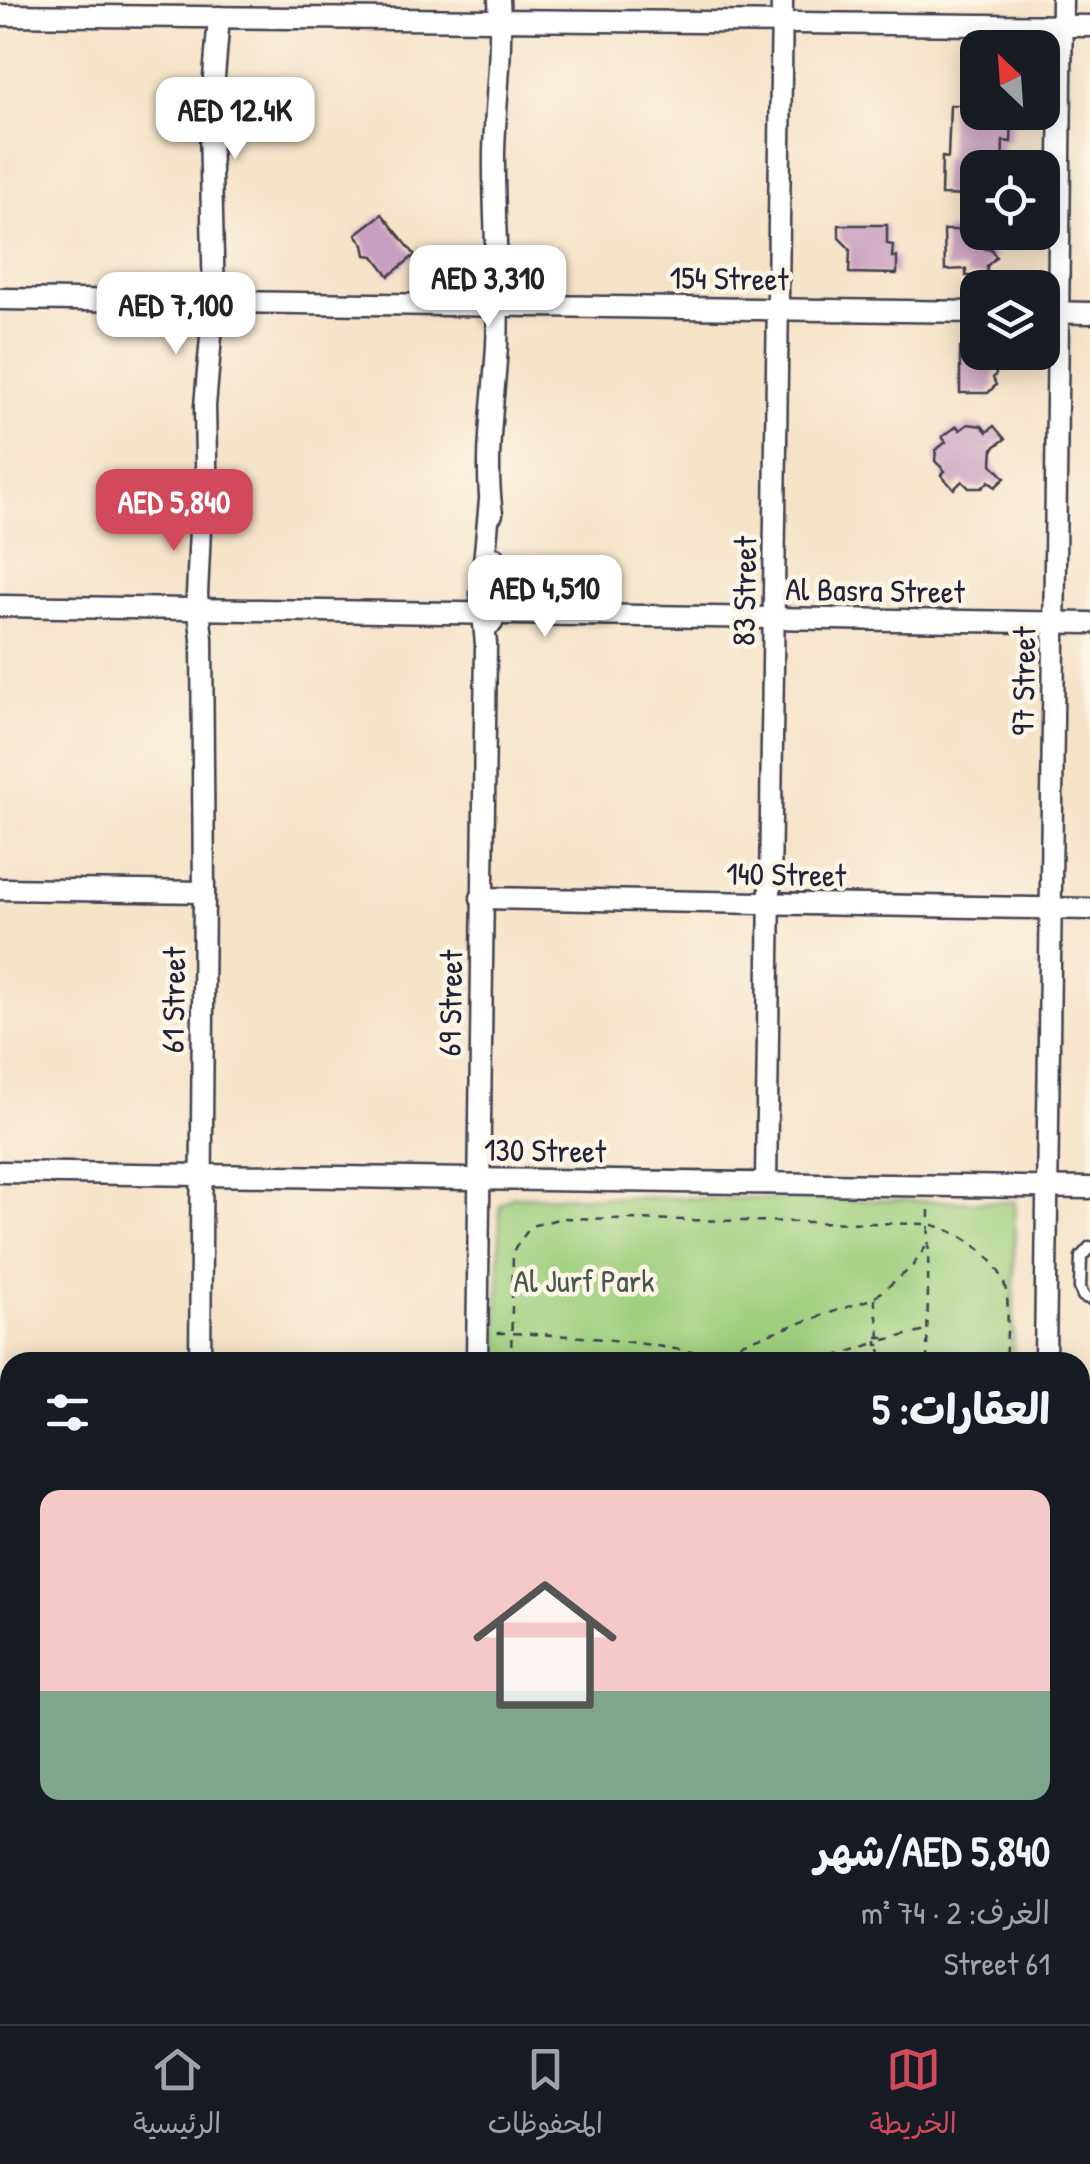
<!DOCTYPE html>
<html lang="ar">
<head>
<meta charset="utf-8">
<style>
  :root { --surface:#171b24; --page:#242831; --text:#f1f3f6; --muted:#9ea1a6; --line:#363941; --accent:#d1495b }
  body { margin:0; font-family:"Patrick Hand","Playpen Sans Arabic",sans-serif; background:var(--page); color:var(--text); direction:rtl; height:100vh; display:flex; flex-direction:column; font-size:38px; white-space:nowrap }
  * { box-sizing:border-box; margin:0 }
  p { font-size:32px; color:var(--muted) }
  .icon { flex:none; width:55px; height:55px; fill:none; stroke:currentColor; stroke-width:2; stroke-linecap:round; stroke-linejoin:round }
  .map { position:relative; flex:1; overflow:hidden; direction:ltr }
  .details { position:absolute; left:0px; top:1352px; width:1090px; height:672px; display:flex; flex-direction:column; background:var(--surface); border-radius:30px 30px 0 0; box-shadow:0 5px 25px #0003; direction:rtl }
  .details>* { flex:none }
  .needle { width:65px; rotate:335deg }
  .controls { position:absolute; left:960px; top:30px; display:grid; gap:20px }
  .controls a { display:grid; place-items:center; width:100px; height:100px; border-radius:20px; background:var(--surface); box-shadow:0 5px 25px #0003; font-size:50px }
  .price { position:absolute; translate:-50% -85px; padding:0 22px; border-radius:20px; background:#fff; color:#222; font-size:32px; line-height:65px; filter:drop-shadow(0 2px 5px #0008) }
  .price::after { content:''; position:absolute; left:50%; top:60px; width:30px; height:22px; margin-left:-15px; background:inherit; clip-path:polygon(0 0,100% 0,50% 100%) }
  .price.active { background:var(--accent); color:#fff }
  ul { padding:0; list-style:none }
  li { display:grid; align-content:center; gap:20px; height:530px; padding:0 40px }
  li+li { border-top:2px solid var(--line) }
  li span { display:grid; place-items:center; height:310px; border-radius:20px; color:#555 }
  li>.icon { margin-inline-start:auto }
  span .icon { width:180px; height:180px; fill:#fffc; stroke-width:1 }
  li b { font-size:42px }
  h2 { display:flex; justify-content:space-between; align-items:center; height:120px; padding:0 40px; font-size:42px }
  .menu { display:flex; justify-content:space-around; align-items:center; height:140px; border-top:2px solid var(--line); background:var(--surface); font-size:28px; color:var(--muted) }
  .menu a { display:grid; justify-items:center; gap:5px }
  .menu .active { color:var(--accent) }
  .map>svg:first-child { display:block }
  .green { fill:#9ecf7e; stroke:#60785c; stroke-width:2.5 }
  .building { fill:#caa0c1 }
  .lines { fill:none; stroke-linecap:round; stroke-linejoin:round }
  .lane-casing { stroke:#423f50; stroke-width:15 }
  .street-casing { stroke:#423f50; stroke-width:25 }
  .path { stroke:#423f50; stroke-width:2.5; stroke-dasharray:8 8; stroke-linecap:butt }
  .lane { stroke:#fff; stroke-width:10 }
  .street { stroke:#fff; stroke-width:20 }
  .labels { text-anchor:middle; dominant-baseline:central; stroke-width:9; stroke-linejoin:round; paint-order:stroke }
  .street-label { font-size:32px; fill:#22223b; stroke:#fcf5e5 }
  .park-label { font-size:32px; fill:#47564f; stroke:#fcf5e5 }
</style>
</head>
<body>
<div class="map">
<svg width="1090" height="2024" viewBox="0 0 1090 2024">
  <rect width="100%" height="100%" fill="#fcf5e5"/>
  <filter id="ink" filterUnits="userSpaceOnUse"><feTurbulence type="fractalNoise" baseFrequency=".01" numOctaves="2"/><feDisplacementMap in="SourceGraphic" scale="20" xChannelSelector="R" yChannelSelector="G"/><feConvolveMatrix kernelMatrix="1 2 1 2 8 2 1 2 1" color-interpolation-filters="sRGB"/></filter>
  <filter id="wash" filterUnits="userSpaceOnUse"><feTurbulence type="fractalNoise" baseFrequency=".0048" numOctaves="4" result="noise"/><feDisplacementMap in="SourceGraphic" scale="40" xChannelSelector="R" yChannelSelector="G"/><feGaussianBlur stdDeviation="2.25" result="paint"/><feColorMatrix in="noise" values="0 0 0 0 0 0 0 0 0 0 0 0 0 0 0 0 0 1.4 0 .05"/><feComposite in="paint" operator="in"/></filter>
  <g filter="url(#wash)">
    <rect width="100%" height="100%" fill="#f4e3c7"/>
    <polygon class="green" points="513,1196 1015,1202 1013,1362 498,1362 500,1205"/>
    <g id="blocks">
      <g class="building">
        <polygon points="950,105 978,105 978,112 1012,112 1011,142 1003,141 1002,168 978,168 978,187 972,187 971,196 941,195 942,157 948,158"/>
        <polygon points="382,214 415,255 389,276 374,256 366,255 364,245 356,234"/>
        <polygon points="839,225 887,225 887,244 893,245 892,257 897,257 897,274 849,273 850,249 839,238"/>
        <polygon points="944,230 968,230 969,235 985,249 991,249 996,257 987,266 987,276 966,276 966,269 945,270"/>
        <polygon points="960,348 978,348 978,352 993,352 995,357 996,374 993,378 996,385 988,393 960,393"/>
        <polygon points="968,424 982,426 987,432 994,426 1005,439 993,448 992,464 1005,478 995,487 989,481 982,488 969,488 962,481 954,489 941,475 945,471 935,461 936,450 946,442 942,437 957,426 960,430"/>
      </g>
    </g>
  </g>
  <g filter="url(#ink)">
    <use href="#blocks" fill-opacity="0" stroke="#423f50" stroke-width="2.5"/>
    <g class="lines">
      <g class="lane-casing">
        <polyline id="lane" points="1090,1247 1081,1257 1080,1288 1083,1296 1090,1299"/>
      </g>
      <g class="street-casing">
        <g id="street">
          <polyline points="0,15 1090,26"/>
          <polyline points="0,299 978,312"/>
          <polyline points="1042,312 1090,313"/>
          <path d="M492 514C484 458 494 401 497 345 500 281 493 217 494 153 495 102 503 52 499 0"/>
          <polyline points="207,517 205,406 214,302 210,126 219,17"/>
          <polyline points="0,606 1090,623"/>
          <polyline points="492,623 496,596 495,558"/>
          <polyline points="0,889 204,892"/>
          <polyline points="481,898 1090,909"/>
          <polyline points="0,1172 1090,1188"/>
          <polyline points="766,1183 782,0"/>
          <polyline points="200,1362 204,892 202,638 197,595 200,529 205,504"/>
          <polyline points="477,1362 486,644 481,594 490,500"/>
          <polyline points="1045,1362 1062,0"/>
          <polyline points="1080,1395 1090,1395"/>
          <polyline points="0,1454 10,1454"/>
          <polyline points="1080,1675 1090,1675"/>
          <polyline points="0,1729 10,1729"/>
          <polyline points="208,2015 216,2024"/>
          <polyline points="768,2015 774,2024"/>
          <polyline points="1043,2015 1048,2024"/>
          <polyline points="168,2024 177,2015"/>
          <polyline points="470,2024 470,2015"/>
          <polyline points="737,2024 744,2015"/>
          <polyline points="1023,2024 1028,2015"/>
        </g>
      </g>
      <g class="path">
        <polyline points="874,1298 880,1336"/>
        <path d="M497 1333C579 1334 659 1343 738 1362"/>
        <polygon points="877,1337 883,1337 882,1345 877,1345"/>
        <polyline points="884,1340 927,1331"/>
        <polyline points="880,1349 883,1362"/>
        <polyline points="709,1354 874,1298 911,1268 929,1242"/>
        <path d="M511 1362 513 1251 531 1226 562 1218 929 1224C963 1232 1003 1258 1007 1297 1009 1319 1006 1341 1005 1362"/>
        <polyline points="819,1362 875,1343"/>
        <polyline points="927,1362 929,1207"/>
      </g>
      <use href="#lane" class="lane"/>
      <use href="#street" class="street"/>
    </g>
  </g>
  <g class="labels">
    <g class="street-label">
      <text transform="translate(729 278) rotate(1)">154 Street</text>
      <text transform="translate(875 590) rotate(1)">Al Basra Street</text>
      <text transform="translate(744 591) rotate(-89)">83 Street</text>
      <text transform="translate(1023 681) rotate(-89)">97 Street</text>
      <text transform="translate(786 874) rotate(1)">140 Street</text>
      <text transform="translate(173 1000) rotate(-89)">61 Street</text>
      <text transform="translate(450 1003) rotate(-89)">69 Street</text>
      <text transform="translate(545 1150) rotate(1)">130 Street</text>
    </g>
    <g class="park-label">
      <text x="584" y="1280">Al Jurf Park</text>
    </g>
  </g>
</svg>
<div class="controls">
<a><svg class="needle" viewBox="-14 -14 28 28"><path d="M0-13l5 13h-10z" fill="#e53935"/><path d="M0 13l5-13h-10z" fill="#9ea1a6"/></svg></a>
<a><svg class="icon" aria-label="locate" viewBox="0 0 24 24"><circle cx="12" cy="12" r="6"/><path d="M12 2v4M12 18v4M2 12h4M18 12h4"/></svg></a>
<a><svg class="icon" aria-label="layers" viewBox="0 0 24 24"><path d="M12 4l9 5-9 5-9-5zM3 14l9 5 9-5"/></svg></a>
</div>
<b class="price" style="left:235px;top:162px">AED 12.4K</b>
<b class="price" style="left:488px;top:330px">AED 3,310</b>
<b class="price" style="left:176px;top:357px">AED 7,100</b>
<b class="price active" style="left:174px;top:554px">AED 5,840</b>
<b class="price" style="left:545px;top:640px">AED 4,510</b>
<section class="details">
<h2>العقارات: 5<svg class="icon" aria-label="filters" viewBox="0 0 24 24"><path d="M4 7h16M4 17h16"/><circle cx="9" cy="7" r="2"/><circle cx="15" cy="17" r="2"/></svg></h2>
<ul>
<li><span style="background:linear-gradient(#f6c9c9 65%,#7fa58c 0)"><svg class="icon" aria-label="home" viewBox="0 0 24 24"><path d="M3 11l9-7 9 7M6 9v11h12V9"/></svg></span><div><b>AED 5,840/شهر</b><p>الغرف: 2 · 74 m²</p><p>61 Street</p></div></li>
</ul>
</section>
</div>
<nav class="menu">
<a class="active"><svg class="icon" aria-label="map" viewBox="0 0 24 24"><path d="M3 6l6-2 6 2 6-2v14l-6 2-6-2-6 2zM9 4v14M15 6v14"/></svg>الخريطة</a>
<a><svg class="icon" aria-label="saved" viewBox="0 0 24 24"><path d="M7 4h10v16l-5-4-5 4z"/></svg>المحفوظات</a>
<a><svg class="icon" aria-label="home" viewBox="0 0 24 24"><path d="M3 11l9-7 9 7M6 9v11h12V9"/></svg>الرئيسية</a>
</nav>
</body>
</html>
